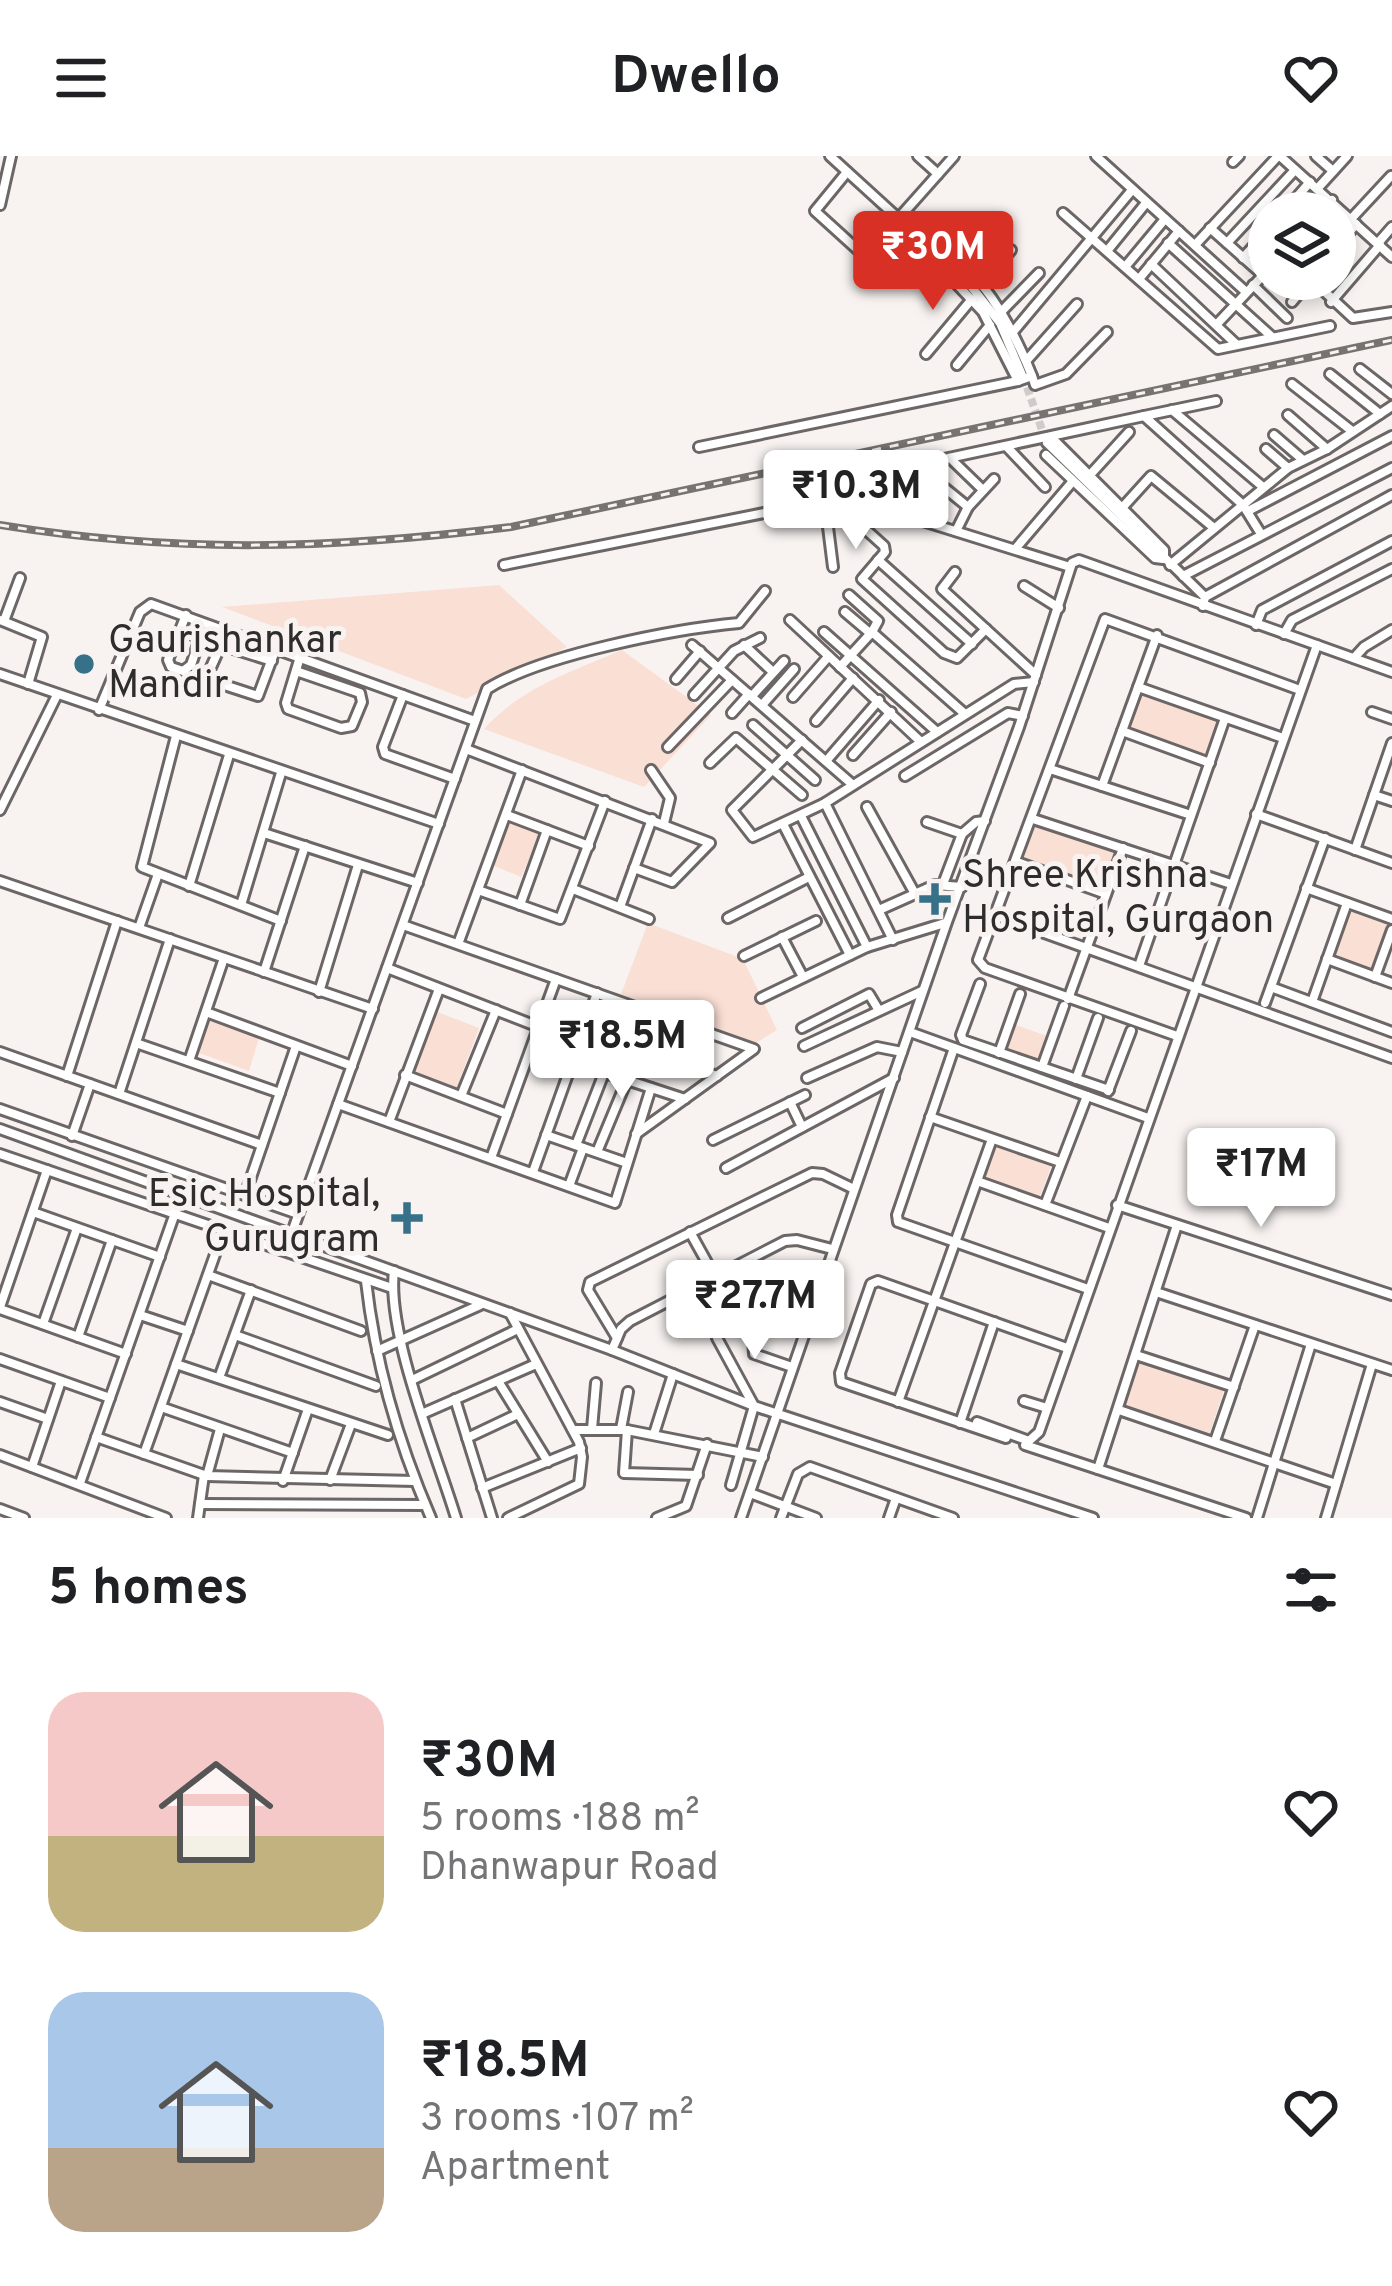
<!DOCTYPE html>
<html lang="en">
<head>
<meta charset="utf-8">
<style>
  :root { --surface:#fff; --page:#f2f2f2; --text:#202124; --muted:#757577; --accent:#d93025 }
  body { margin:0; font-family:Overpass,sans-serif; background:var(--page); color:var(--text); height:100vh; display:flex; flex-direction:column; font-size:45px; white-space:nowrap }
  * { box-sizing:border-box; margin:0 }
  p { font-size:39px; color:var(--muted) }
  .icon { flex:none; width:66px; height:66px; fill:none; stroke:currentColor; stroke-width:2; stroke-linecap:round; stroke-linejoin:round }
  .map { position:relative; height:1362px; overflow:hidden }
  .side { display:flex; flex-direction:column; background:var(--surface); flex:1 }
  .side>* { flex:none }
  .buttons { position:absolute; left:1248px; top:36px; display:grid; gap:24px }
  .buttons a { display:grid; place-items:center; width:108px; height:108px; border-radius:50%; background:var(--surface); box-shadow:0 6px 18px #0003; font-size:60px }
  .price { position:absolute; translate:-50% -102px; padding:0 27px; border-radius:12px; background:#fff; color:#222; font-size:39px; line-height:78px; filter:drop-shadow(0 3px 6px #0008) }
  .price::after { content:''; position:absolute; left:50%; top:72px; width:36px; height:27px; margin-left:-18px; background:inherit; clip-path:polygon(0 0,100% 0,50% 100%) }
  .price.active { background:var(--accent); color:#fff }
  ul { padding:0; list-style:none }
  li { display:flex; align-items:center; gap:36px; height:300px; padding:0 48px }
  li span { display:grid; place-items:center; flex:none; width:336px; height:240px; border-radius:36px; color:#555 }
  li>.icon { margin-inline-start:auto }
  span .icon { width:144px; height:144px; fill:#fffc; stroke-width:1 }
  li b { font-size:51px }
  h2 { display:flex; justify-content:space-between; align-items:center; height:144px; padding:0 48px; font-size:51px }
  header { display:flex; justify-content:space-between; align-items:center; height:156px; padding:0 48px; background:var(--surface); font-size:54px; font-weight:700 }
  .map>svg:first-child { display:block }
  .green { fill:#fadfd5 }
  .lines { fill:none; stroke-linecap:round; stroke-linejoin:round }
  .minor-tunnel { stroke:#d0cbca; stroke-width:8; stroke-dasharray:8 4; stroke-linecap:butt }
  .minor-casing { stroke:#6c6766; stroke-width:14 }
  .minor { stroke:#fff; stroke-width:8 }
  .rail-casing { stroke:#767371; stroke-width:8 }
  .rail { stroke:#f8f3f1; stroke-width:3; stroke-dasharray:9; stroke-linecap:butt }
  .poi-dot { fill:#367189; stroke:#f8f3f1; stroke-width:4.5 }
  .labels { text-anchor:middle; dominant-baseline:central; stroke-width:10; stroke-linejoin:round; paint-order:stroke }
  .poi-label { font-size:39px; fill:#2f2d2c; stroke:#f8f3f1; text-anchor:start }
</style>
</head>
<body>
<header><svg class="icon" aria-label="menu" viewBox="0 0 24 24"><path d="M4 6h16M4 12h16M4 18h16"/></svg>Dwello<svg class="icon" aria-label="heart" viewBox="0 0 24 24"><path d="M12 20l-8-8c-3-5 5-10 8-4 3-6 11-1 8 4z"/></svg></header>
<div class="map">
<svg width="1392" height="1362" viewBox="0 0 1392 1362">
  <rect width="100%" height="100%" fill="#f8f3f1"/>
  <g class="green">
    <polygon points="499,429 567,491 466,543 222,451"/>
    <path d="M622 494 711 559 644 631 484 573C520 532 573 515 622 494Z"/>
    <polygon points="1138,538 1219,566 1207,600 1126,572"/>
    <polygon points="508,662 542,675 521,721 492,709"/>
    <polygon points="1035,665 1118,695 1105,731 1022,701"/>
    <polygon points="1352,754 1390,768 1374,814 1335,801"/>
    <polygon points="648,767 743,803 777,874 756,887 621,838"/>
    <polygon points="435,855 479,872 456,934 413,916"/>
    <polygon points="209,865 259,882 249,915 199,897"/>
    <polygon points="1013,868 1047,880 1038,906 1004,894"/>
    <polygon points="994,987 1052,1008 1039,1043 981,1022"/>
    <polygon points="1136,1205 1224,1234 1209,1279 1121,1250"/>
  </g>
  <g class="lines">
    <polyline class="minor-tunnel" points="1023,220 1046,285"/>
    <g class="minor-casing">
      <g id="minor">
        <polyline points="830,0 967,125 1000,167 1022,219"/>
        <polyline points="918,0 938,18"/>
        <polyline points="1096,0 1245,135"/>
        <polyline points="1280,0 1392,101"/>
        <polyline points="1316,0 1333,15"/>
        <polyline points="1233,6 1239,0"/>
        <polyline points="847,16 815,55 880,114 914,78"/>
        <polyline points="1317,33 1347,0"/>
        <polyline points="0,49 11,0"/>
        <polyline points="1063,57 1218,193 1330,170"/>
        <polyline points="1283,57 1310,26"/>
        <polyline points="1320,57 1332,44"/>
        <polyline points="898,63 954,0"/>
        <polyline points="1351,63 1391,20"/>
        <polyline points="1210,72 1263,119"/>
        <polyline points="1168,87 1271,180"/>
        <polyline points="1227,87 1295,14"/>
        <polyline points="1378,87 1392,71"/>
        <path d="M927 89C977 100 1014 175 1032 220L1018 225 983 156 935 105Z"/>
        <polyline points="1195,89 1278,0"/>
        <polyline points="1335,94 1356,68"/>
        <polyline points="1107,95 1146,47"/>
        <polyline points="1243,102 1269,73"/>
        <polyline points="1151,108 1236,188"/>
        <polyline points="1125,111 1165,63"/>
        <polyline points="1139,123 1179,75"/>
        <polyline points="1311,123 1353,162 1392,156"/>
        <polyline points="980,129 1011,94"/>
        <polyline points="1253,129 1287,162"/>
        <polyline points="1292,146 1311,123"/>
        <polyline points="1331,146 1380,89"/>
        <polyline points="1001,156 1039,117"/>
        <polyline points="1217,168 1269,113"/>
        <polyline points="1013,176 1132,34"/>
        <polyline points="926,198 972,143"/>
        <polyline points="1026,205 1077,148"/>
        <polyline points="957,209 990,169"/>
        <polyline points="1360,213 1392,238"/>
        <polyline points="1330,218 1380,258"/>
        <polyline points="1032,220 1035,229 1066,218 1107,176"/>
        <polyline points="1292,228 1352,275"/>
        <polyline points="1216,245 1144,260 1243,349 1261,378"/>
        <polyline points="1172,254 1263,331"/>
        <polyline points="1288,259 1327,293"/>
        <polyline points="1274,279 1303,304"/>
        <polyline points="1053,283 1164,394 1164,402"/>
        <polyline points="1047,287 1205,441 1203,450"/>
        <polyline points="699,291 1018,225"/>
        <polyline points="1007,291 1045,331"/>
        <polyline points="1266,293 1288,312"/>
        <polyline points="1046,299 1155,402 1163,403"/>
        <polyline points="950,302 983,334"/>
        <polyline points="914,307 968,351"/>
        <polyline points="1089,320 1129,276"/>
        <polyline points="834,345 884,390 885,396 862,423 944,497 957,502 986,473"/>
        <polyline points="825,347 833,411"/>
        <polyline points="1122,352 1151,320 1214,372"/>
        <polyline points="1248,355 1392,280"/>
        <polyline points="956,375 968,351 994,323"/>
        <polyline points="1016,392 1073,325"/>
        <polyline points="878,404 972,488"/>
        <polyline points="504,409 844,341"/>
        <polyline points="1170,409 1288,312 1327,293 1392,250"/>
        <polyline points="1070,411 833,337 829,332 832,327 1144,260"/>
        <polyline points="955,416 942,433 1036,519"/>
        <polyline points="1183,420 1392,312"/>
        <polyline points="1024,430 1059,452"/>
        <polyline points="849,439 878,465 872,476"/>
        <polyline points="1205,441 1392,339"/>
        <polyline points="845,456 871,478"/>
        <polyline points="0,464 42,481 28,528"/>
        <polyline points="790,464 921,586"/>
        <polyline points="4,465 20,422"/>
        <polyline points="1256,469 1262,454 1392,385"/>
        <polyline points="180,474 200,482 191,509 183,515 171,511 168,504 186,459"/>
        <polyline points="824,476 937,576"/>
        <polyline points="1284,478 1292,464 1392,413"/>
        <polyline points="692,489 853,629"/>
        <polyline points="744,489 773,516"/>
        <polyline points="1354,502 1364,491 1392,474"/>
        <polyline points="272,505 221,489 207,520 215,526 258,540 276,492"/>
        <polyline points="840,511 872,476 965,558"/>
        <polyline points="296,515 360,537 362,546 352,570 341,572 288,553 286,547 300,501"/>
        <polyline points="0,518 439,668"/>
        <polyline points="676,523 700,495"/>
        <polyline points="1138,531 1283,582"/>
        <polyline points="403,539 383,591 385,598 455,623"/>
        <polyline points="694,539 734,495 760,482"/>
        <polyline points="752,540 784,505"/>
        <polyline points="793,541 828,501"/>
        <polyline points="762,549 794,513"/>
        <polyline points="99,554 140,456 151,448 475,565"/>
        <polyline points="1372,556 1392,563"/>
        <polyline points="732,557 749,538"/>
        <polyline points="816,565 853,522"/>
        <polyline points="753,569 815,624"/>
        <polyline points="1122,575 1210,607"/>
        <polyline points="176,580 142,711 281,765"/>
        <polyline points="802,584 732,654 753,681 825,647 1014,528 1034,526"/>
        <polyline points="668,591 732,524"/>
        <polyline points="466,593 710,687 672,726 634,712"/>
        <polyline points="853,599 891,556"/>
        <polyline points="827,604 879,544"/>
        <polyline points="710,607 736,582 802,639"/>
        <polyline points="1050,613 1191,659"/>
        <polyline points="651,614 670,642 664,667"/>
        <polyline points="905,620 1008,557 1023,560"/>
        <polyline points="1102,630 1157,479"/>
        <polyline points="1374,639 1392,645"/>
        <polyline points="825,647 893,784"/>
        <polyline points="867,651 914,736"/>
        <polyline points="0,654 57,539"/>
        <polyline points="1256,658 1392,707"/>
        <polyline points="507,659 589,690"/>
        <polyline points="801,660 867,791"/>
        <polyline points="1033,663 1231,728"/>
        <polyline points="927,666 962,678 976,666 985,665"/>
        <polyline points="783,668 850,799"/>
        <polyline points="264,677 418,727"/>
        <polyline points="1355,694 1392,587"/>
        <polyline points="1017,706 1106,738"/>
        <polyline points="0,725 373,853"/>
        <polyline points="943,728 962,678"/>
        <polyline points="189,730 229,599"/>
        <polyline points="1306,732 1392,763"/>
        <polyline points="573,733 649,763"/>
        <polyline points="478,734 560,763 605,645"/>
        <polyline points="241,749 281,617"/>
        <polyline points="520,749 547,674"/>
        <polyline points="620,751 652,663"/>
        <polyline points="879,754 935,729 962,731"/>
        <polyline points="997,760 1392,902"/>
        <polyline points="728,762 809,721"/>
        <polyline points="403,769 754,893 636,978"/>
        <polyline points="139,772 158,718"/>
        <polyline points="782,781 803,821"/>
        <polyline points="458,788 522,614"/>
        <polyline points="744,800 816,765"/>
        <polyline points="1327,803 1392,827"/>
        <polyline points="1139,810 1225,562"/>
        <polyline points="387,812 580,887"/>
        <polyline points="264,816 305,690"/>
        <polyline points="1375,821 1392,774"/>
        <polyline points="980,828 961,879 963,884 1109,934"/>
        <polyline points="1271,831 1392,876"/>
        <polyline points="319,836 358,709"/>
        <polyline points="761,842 867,791 945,767"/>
        <polyline points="1068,843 1123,692"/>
        <polyline points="1312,846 1347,747"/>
        <polyline points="1265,847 1325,682"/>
        <polyline points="206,856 352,910"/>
        <polyline points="802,872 869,838 878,853"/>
        <polyline points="584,875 717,920"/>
        <polyline points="910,876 1148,962"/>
        <polyline points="1177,880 985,812 978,804 1105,463 1300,534"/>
        <polyline points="136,887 280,937"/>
        <polyline points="804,890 922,835"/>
        <polyline points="954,892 897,1059 898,1066 1088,1133"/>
        <polyline points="0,896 262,989"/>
        <polyline points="999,897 1020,838"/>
        <polyline points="658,900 671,863"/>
        <polyline points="189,905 224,802"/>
        <polyline points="572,906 685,943"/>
        <polyline points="1042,911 1064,850"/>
        <polyline points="405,919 507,958"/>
        <polyline points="67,920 117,765"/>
        <polyline points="807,922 877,891 902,896"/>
        <polyline points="1076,923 1098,862"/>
        <polyline points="1108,935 1131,875"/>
        <polyline points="119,938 170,783"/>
        <polyline points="461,940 496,854"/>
        <polyline points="790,946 802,971"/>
        <polyline points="338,948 615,1047 651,932"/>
        <polyline points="0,953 298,1058"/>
        <polyline points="930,961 1060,1006"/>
        <polyline points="389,966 439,833"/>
        <polyline points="0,973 612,1194 754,1250 1093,1362"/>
        <polyline points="546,979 627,1007"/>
        <polyline points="72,980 90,928"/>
        <polyline points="713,984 805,939"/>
        <polyline points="576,989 604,917"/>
        <polyline points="597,996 627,924"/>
        <polyline points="0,998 392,1132"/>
        <polyline points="491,1002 556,823"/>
        <polyline points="726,1012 894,922"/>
        <polyline points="533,1016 597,837"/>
        <polyline points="977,1025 1109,1072"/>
        <polyline points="569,1030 583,992"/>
        <polyline points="245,1039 296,890"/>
        <polyline points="1045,1049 1087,940"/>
        <polyline points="1117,1049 1392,1139"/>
        <polyline points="33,1056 160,1101"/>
        <polyline points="690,1076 715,1121"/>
        <path d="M291 1079 487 533C541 499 674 473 739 467L765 435"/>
        <path d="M394 1115C386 1177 437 1299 456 1362"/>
        <polyline points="208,1119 361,1175"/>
        <path d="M366 1125C375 1205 399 1288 431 1362"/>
        <polyline points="1156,1136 1392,1214"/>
        <polyline points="0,1151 47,1014"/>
        <polyline points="0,1153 126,1198"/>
        <polyline points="140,1159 188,1175"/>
        <polyline points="43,1168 77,1072"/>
        <polyline points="235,1179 376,1230"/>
        <polyline points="78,1181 112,1084"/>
        <polyline points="617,1182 588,1134 590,1126 812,1017 823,1018 854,1033"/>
        <polyline points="717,1182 754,1250 731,1329"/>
        <polyline points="612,1194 621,1173 630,1165 785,1085 797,1084 832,1093"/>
        <polyline points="377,1195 480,1149"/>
        <polyline points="1136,1199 1234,1231"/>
        <polyline points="0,1203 110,1242"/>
        <polyline points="176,1208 388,1279"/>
        <polyline points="792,1211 754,1198 751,1154 804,1129 819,1131"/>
        <polyline points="219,1222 251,1134"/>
        <polyline points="412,1224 518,1173"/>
        <polyline points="498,1225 548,1306"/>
        <polyline points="455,1243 492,1362"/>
        <polyline points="1024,1245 1047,1252"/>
        <polyline points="0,1246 48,1263"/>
        <polyline points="898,1246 992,983"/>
        <polyline points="161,1251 293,1297"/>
        <polyline points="1119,1254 1336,1328"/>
        <polyline points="424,1257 536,1208"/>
        <polyline points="977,1266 1029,1285 1039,1276 1317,489"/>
        <polyline points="960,1267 994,1166"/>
        <polyline points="592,1273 596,1227"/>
        <polyline points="621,1273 628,1236"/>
        <polyline points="573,1274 627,1274 763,1301"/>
        <polyline points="627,1274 624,1317 698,1319"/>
        <polyline points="654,1278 673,1218"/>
        <polyline points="96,1281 207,1320 415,1325"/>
        <polyline points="467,1282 518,1258"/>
        <polyline points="1006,1282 841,1226 840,1217 871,1128 878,1125 1067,1192"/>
        <polyline points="1215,1285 1255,1169"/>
        <polyline points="1025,1289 1246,1362"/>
        <polyline points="144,1298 223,1076"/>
        <polyline points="0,1299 166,1362"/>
        <polyline points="32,1311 61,1225"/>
        <polyline points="1098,1313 1177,1069"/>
        <polyline points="207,1320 220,1273"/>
        <polyline points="330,1324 351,1268"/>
        <polyline points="283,1325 308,1253"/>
        <polyline points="80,1327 181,1040"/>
        <polyline points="482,1332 581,1292"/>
        <polyline points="750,1337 816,1362"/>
        <polyline points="200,1348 425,1349"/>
        <polyline points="0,1353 24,1362"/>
        <polyline points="198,1362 204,1319"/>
        <polyline points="508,1362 579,1328 582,1301 579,1286 510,1157"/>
        <polyline points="657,1362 686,1350 707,1288"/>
        <polyline points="741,1362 947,766 1019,571 1072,407 1079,404 1392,516"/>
        <polyline points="781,1362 798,1318 810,1311 953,1362"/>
        <polyline points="889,1362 896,1342"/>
        <polyline points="1257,1362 1311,1188"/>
        <polyline points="1326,1362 1372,1208"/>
      </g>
    </g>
    <use href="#minor" class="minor"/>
    <g class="rail-casing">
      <path id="rail" d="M0 369C178 398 332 393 511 371L1392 184"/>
    </g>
    <use href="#rail" class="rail"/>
  </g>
  <g class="poi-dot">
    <circle cx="84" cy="508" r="12"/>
    <path d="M929 725h12v12h12v12h-12v12h-12v-12h-12v-12h12z"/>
    <path d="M401 1044h12v12h12v12h-12v12h-12v-12h-12v-12h12z"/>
  </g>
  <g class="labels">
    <g class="poi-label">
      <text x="108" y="486">Gaurishankar<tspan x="108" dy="45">Mandir</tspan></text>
      <text x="962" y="721">Shree Krishna<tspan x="962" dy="45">Hospital, Gurgaon</tspan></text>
      <text x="380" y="1040" text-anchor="end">Esic Hospital,<tspan x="380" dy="45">Gurugram</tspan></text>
    </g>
  </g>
</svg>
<div class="buttons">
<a><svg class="icon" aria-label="layers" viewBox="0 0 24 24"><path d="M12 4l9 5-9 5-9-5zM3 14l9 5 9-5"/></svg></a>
</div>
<b class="price active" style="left:933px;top:157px">₹30M</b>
<b class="price" style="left:856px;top:396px">₹10.3M</b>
<b class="price" style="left:622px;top:946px">₹18.5M</b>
<b class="price" style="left:1261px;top:1074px">₹17M</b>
<b class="price" style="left:755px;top:1206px">₹27.7M</b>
</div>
<section class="side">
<h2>5 homes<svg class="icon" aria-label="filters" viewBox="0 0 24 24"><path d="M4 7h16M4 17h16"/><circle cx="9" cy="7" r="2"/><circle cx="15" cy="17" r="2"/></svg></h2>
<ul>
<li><span style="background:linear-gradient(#f6c9c9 60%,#c2b280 0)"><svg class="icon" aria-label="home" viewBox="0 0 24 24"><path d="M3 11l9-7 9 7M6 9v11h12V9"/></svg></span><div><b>₹30M</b><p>5 rooms · 188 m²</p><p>Dhanwapur Road</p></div><svg class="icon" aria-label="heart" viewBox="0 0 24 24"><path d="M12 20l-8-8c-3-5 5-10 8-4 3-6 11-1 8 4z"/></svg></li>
<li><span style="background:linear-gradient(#a9c7e8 65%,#b9a48a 0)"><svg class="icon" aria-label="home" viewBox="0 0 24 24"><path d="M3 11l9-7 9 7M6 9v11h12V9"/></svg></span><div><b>₹18.5M</b><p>3 rooms · 107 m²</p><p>Apartment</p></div><svg class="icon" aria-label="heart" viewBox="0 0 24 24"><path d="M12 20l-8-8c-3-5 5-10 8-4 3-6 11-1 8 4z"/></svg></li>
</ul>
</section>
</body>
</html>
